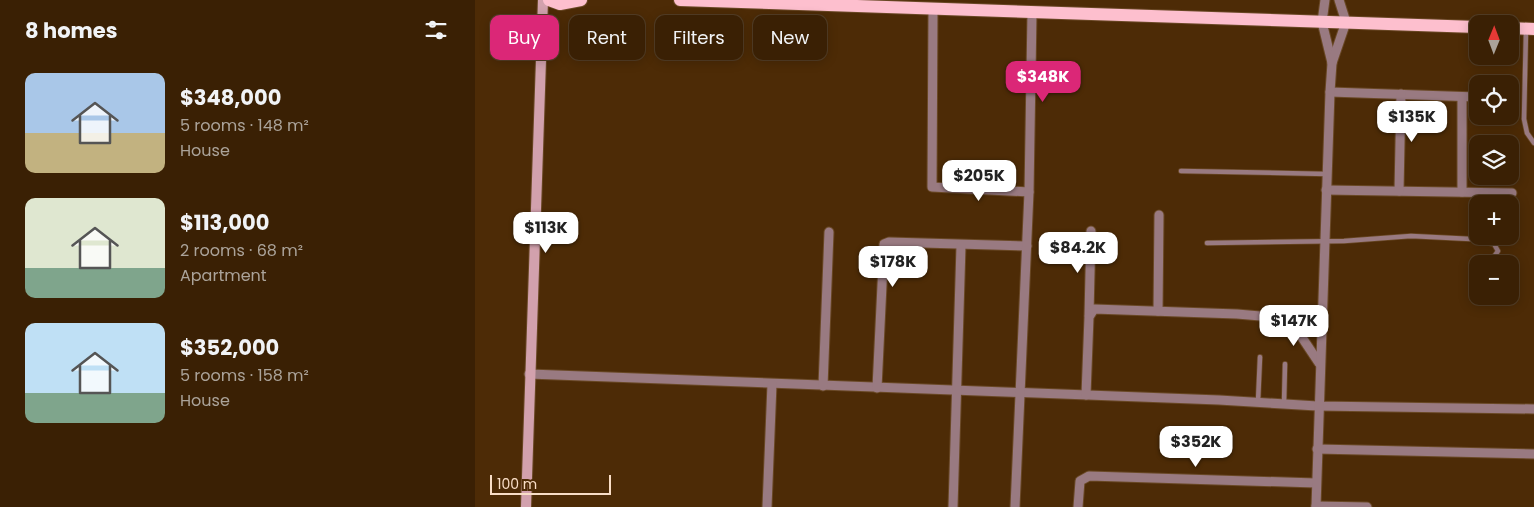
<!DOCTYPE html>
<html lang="en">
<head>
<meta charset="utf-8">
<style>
  :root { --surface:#3a2004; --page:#452d13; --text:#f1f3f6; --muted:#aba39a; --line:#543e26; --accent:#db2777 }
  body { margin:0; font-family:Poppins,sans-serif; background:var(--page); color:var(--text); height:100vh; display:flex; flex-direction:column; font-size:19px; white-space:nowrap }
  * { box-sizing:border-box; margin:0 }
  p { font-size:16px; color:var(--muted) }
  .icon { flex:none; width:28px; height:28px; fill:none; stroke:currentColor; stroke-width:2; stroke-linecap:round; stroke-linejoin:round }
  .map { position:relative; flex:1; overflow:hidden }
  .side { display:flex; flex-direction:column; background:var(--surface); width:475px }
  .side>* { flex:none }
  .top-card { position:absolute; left:15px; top:15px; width:475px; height:45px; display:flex; gap:10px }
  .needle { width:32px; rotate:1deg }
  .tools { position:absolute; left:994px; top:15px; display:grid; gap:10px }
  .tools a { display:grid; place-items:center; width:50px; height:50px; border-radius:10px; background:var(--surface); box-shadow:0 2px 12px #0003,0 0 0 1px var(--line); font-size:25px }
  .scale { position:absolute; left:15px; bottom:12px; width:121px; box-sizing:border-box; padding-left:5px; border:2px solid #f9dec7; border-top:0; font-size:14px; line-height:18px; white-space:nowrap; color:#f9dec7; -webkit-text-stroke:4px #4d2b06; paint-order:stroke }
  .price { position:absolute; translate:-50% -42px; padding:0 11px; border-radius:10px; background:#fff; color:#222; font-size:16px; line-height:32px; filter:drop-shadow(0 1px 2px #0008) }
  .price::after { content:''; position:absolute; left:50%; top:30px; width:15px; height:11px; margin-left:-8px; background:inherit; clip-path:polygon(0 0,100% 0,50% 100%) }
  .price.on { background:var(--accent); color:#fff }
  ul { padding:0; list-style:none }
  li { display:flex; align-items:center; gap:15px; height:125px; padding:0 25px }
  li span { display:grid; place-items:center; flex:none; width:140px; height:100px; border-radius:10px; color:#555 }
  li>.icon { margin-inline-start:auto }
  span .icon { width:60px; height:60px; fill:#fffc; stroke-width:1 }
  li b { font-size:21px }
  h2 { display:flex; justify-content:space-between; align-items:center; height:60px; padding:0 25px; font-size:21px }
  .pill { padding:0 18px; border-radius:10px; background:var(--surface); box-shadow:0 2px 12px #0003,0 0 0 1px var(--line); font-size:18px; line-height:45px }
  .pill.on { background:var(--accent); color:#fff }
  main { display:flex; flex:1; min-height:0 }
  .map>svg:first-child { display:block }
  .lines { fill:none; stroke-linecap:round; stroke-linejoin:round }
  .lane-casing { stroke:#694825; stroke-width:6 }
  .street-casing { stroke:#694825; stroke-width:11 }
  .secondary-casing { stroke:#694825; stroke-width:12 }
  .primary-casing { stroke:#694825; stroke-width:14 }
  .lane { stroke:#997a81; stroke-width:4.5 }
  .street { stroke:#997a81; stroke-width:9 }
  .secondary { stroke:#d2a1ad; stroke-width:10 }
  .primary { stroke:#fdbfce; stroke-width:12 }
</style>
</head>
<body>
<main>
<section class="side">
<h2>8 homes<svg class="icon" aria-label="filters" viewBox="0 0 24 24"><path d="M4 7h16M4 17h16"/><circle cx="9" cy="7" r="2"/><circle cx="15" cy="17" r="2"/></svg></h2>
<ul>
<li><span style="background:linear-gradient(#a9c7e8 60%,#c2b280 0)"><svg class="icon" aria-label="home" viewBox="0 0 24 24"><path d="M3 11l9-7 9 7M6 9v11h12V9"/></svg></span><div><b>$348,000</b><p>5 rooms · 148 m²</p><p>House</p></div></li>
<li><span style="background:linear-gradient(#dfe7d0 70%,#7fa58c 0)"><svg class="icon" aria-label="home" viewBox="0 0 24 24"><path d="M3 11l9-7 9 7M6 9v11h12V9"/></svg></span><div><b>$113,000</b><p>2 rooms · 68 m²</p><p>Apartment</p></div></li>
<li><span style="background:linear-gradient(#bfe0f5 70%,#7fa58c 0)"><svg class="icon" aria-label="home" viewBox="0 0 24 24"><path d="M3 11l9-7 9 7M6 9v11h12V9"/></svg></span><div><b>$352,000</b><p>5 rooms · 158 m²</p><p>House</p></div></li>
</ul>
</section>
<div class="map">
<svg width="1059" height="507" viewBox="0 0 1059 507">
  <rect width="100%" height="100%" fill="#4d2b06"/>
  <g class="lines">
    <g class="lane-casing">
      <g id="lane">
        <polyline points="1051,30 1049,119 1052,133 1059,143"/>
        <polyline points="706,171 852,174"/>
        <polyline points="732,243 869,241 936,236 996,239 1019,244 1023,251 1018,258"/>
        <polyline points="783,402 785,357"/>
        <polyline points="809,404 810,364"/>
      </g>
    </g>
    <g class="street-casing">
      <g id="street">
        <polyline points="850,0 847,22 857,63"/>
        <polyline points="458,10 457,187 554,192"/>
        <polyline points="855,92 1002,97"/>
        <polyline points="851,190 1037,193"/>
        <polyline points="924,191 926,94"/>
        <polyline points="987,192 987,97"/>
        <polyline points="683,311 684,215"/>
        <polyline points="614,315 616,231"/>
        <polyline points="814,318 844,363"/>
        <polyline points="54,374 744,400 842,406 1059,409"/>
        <polyline points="348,386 354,232"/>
        <polyline points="402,388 409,244 414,242 552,246"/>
        <polyline points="611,395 614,317 619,309 762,314 846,321"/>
        <polyline points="842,449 1059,454"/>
        <polyline points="841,506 892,507"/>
        <polyline points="292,507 297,384"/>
        <polyline points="478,507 486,246"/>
        <polyline points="540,507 554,192 557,13"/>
        <polyline points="603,507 605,481 614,476 841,483"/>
        <polyline points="841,507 855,92 857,63 871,22 864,0"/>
      </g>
    </g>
    <g class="secondary-casing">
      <polyline id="secondary" points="51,507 68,0"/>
    </g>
    <g class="primary-casing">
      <g id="primary">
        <polyline points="74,0 85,4 106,0"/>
        <polyline points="205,0 1002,27"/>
        <polyline points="1035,28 1059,29"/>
      </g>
    </g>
    <use href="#lane" class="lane"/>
    <use href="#street" class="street"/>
    <use href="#secondary" class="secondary"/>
    <use href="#primary" class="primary"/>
  </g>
</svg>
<div class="tools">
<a><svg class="needle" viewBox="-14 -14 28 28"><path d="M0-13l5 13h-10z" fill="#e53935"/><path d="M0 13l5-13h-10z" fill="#aba39a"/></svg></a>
<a><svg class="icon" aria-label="locate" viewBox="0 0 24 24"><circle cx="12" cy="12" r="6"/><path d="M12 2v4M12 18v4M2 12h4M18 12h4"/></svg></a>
<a><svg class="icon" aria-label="layers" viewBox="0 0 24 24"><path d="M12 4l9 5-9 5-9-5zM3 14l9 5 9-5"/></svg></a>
<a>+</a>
<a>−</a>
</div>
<div class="scale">100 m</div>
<b class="price on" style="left:568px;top:103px">$348K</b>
<b class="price" style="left:937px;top:143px">$135K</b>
<b class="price" style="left:504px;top:202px">$205K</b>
<b class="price" style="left:71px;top:254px">$113K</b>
<b class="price" style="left:603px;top:274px">$84.2K</b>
<b class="price" style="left:418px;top:288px">$178K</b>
<b class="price" style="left:819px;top:347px">$147K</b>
<b class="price" style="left:721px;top:468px">$352K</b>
<div class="top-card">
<a class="pill on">Buy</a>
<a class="pill">Rent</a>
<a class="pill">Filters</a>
<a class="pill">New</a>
</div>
</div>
</main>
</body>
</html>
